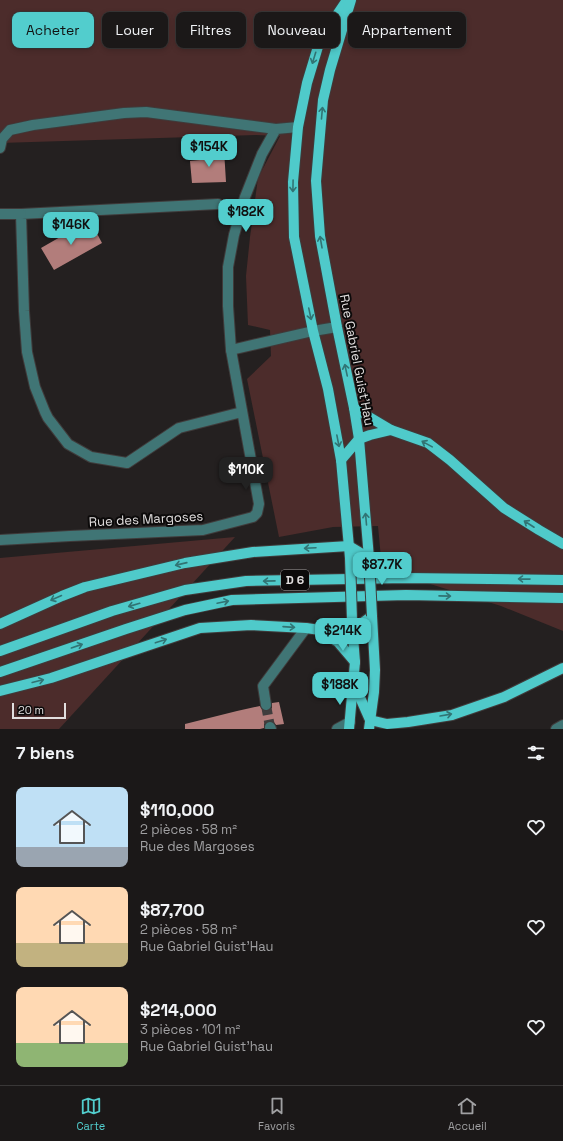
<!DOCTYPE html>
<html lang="fr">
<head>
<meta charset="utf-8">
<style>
  :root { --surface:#1b1818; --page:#242121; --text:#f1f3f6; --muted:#a0a0a2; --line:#393737; --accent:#52cdcd }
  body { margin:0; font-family:"Space Grotesk",sans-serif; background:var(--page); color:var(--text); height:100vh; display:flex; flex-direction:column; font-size:15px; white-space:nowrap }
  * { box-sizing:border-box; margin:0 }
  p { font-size:13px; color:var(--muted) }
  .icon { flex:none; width:22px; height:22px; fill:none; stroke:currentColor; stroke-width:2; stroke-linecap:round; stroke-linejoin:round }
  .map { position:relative; height:729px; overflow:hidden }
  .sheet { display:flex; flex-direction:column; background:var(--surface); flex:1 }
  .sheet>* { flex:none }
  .banner { position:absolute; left:12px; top:12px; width:539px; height:36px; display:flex; gap:8px }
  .scale { position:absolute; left:12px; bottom:10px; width:54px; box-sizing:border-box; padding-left:4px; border:2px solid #e2dfdf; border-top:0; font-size:11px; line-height:14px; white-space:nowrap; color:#e2dfdf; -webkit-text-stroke:3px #0c0a0a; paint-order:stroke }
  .price { position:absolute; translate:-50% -34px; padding:0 9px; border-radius:8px; background:var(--accent); color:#111; font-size:13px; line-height:26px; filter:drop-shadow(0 1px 2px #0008) }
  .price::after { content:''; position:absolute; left:50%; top:24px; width:12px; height:9px; margin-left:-6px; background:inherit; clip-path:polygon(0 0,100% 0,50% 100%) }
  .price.current { background:#222; color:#fff }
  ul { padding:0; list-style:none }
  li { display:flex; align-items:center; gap:12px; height:100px; padding:0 16px }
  li span { display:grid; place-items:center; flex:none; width:112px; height:80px; border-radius:8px; color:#555 }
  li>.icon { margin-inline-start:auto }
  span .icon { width:48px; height:48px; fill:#fffc; stroke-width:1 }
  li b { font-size:17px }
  h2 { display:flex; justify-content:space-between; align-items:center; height:48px; padding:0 16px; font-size:17px }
  .tag { padding:0 14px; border-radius:8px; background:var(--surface); box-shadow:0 2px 6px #0003,0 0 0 1px var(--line); font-size:14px; line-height:36px }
  .tag.current { background:var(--accent); color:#111 }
  .dock { display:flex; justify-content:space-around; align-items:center; height:56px; border-top:1px solid var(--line); background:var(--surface); font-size:11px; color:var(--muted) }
  .dock a { display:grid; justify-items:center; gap:2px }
  .dock .current { color:var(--accent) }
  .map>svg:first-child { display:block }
  .green { fill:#4c2c2b }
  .building { fill:#b27d7b }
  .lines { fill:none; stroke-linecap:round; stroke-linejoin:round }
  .minor-tunnel { stroke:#403d3d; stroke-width:10; stroke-dasharray:10 5; stroke-linecap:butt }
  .minor-casing { stroke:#3f3b3b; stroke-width:12 }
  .major-casing { stroke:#3f3b3b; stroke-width:12 }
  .minor { stroke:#407575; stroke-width:10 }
  .major { stroke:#4fcaca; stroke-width:10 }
  .major-bridge-casing { stroke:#3f3b3b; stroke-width:12; stroke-linecap:butt }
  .major-bridge { stroke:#4fcaca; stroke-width:10 }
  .oneway { stroke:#317474 }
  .labels { text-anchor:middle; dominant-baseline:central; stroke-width:4; stroke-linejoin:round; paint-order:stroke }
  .shield { fill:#0c0a0a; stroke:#a29f9f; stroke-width:1 }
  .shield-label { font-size:12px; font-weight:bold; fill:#e2dfdf }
  .street-label { font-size:13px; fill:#e2dfdf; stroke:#0c0a0a }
</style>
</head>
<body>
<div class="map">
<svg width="563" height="729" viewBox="0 0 563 729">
  <rect width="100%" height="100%" fill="#242020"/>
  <g class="green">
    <polygon points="0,0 563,0 563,631 501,606 382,569 378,526 333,527 279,537 247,379 271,356 270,330 248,325 246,276 250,237 258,178 280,136 256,135 0,143"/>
    <polygon points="235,537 59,729 0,729 0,558"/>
  </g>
  <g class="building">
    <polygon points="224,150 226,182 192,183 190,161 200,160 199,151"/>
    <polygon points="81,225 85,231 93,226 102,243 54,270 41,248"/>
    <polygon points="279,702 284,724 276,725 273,721 267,721 264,724 264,728 260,729 185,729 185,724 237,711 260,706 263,711 267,711 272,708 272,703"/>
  </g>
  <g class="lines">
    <polyline class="minor-tunnel" points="266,705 270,727"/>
    <g class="minor-casing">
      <g id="minor">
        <polyline points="0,148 2,139 10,130 33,125 124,113 146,112 276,129"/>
        <polyline points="218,204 21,214 24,311 27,352 35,387 45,412 48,418 68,444 91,457 127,463 179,428 242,412"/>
        <polyline points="0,214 21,214"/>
        <polyline points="231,350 228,306 228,267 234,235 245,197 262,154 276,129 298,127"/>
        <polyline points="0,540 70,536 203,530 253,517 257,513 259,504 231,350 313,331 337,327"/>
        <polyline points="266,705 263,686 306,628"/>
        <polyline points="270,727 271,729"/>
        <polyline points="337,729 350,722"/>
        <polyline points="556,729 563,725"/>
      </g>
    </g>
    <g class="major-casing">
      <g id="major">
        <polyline points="347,0 320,40 307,83 298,127 293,182 294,237 313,331 328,389 341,460 350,558"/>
        <polyline points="351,0 330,70 323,100 316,181 320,236 337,327 354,408 359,439 369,558"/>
        <polyline points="354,408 391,430 428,443 450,460 504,508 539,530 563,544"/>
        <polyline points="341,460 359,439 370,435 391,430"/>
        <polyline points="0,624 62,596 85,587 185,563 253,552 349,546 369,558"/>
        <polyline points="321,632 338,642 355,662"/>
        <polyline points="0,651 112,611 185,590 246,581 406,578 563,580"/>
        <polyline points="0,672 126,629 185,610 232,600 406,595 563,598"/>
        <polyline points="354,684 370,720 387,724 408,722 452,715 504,697 563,668"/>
        <polyline points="0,691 51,678 200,628 251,625 268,626 306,628 334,632 352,630 372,616"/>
        <polyline points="349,729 355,662 352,624"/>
        <polyline points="369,729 374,692 375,670 372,616"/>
      </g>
    </g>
    <use href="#minor" class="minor"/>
    <use href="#major" class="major"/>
    <g class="major-bridge-casing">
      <g id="major-bridge">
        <polyline points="350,558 352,620"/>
        <polyline points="369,558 372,616"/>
      </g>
    </g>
    <use href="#major-bridge" class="major-bridge"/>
  </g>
  <defs><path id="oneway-shaft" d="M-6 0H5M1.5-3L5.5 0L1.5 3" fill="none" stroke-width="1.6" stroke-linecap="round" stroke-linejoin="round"/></defs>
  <g class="oneway">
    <use href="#oneway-shaft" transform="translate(314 58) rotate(107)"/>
    <use href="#oneway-shaft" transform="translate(322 113) rotate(-85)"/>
    <use href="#oneway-shaft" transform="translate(293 186) rotate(91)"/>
    <use href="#oneway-shaft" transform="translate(321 242) rotate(-100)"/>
    <use href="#oneway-shaft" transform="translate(310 314) rotate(78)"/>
    <use href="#oneway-shaft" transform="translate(346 370) rotate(-102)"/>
    <use href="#oneway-shaft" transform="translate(338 441) rotate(79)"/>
    <use href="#oneway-shaft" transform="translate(427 444) rotate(-151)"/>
    <use href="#oneway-shaft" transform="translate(366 519) rotate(-95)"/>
    <use href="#oneway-shaft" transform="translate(529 524) rotate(-147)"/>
    <use href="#oneway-shaft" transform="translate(310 548) rotate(177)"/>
    <use href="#oneway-shaft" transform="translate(181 564) rotate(167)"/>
    <use href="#oneway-shaft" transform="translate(524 579) rotate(-179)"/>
    <use href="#oneway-shaft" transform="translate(269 581) rotate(179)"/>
    <use href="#oneway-shaft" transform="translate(445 596) rotate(1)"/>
    <use href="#oneway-shaft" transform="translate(56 598) rotate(156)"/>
    <use href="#oneway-shaft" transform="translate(223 602) rotate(-12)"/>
    <use href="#oneway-shaft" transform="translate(134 605) rotate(164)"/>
    <use href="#oneway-shaft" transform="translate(289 627) rotate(4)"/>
    <use href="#oneway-shaft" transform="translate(161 641) rotate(-18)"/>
    <use href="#oneway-shaft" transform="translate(77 646) rotate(-19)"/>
    <use href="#oneway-shaft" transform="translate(38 681) rotate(-14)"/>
    <use href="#oneway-shaft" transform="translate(446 715) rotate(-10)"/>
  </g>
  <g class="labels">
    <rect class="shield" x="281" y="570" width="28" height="20" rx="3"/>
    <g class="shield-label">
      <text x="295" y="580">D 6</text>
    </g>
    <g class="street-label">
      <text transform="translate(357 360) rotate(79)">Rue Gabriel Guist'Hau</text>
      <text transform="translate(146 519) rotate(-3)">Rue des Margoses</text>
    </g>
  </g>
</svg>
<div class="scale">20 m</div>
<b class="price" style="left:209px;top:168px">$154K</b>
<b class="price" style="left:246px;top:233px">$182K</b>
<b class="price" style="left:71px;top:246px">$146K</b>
<b class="price current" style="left:246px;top:491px">$110K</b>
<b class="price" style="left:382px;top:586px">$87.7K</b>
<b class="price" style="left:343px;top:652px">$214K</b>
<b class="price" style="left:340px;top:706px">$188K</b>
<div class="banner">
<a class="tag current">Acheter</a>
<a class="tag">Louer</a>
<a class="tag">Filtres</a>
<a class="tag">Nouveau</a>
<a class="tag">Appartement</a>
</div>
</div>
<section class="sheet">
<h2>7 biens<svg class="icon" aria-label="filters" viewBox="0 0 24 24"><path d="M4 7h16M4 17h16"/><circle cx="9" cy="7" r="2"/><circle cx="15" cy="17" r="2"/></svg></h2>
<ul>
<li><span style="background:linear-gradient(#bfe0f5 75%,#9aa5b1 0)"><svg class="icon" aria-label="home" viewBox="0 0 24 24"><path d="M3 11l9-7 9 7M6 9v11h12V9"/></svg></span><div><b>$110,000</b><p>2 pièces · 58 m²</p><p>Rue des Margoses</p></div><svg class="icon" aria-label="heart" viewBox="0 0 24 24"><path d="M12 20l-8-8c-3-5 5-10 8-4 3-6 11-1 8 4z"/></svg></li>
<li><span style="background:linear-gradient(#ffd9b3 70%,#c2b280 0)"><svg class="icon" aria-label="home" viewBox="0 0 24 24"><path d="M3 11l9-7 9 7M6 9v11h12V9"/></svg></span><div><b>$87,700</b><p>2 pièces · 58 m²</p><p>Rue Gabriel Guist'Hau</p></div><svg class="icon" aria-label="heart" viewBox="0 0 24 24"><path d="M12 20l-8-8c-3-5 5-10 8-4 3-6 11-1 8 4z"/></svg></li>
<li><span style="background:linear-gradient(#ffd9b3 70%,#8fb573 0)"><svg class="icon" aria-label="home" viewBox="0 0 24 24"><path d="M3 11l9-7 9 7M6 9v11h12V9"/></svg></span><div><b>$214,000</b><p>3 pièces · 101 m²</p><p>Rue Gabriel Guist'hau</p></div><svg class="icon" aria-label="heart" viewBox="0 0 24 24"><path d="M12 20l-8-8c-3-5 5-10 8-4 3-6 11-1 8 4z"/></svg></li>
</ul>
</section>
<nav class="dock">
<a class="current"><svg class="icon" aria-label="map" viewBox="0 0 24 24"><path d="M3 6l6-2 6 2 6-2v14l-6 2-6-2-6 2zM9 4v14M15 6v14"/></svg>Carte</a>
<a><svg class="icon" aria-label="saved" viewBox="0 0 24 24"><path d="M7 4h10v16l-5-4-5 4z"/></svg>Favoris</a>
<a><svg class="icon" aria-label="home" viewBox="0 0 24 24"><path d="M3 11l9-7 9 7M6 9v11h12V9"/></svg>Accueil</a>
</nav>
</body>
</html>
